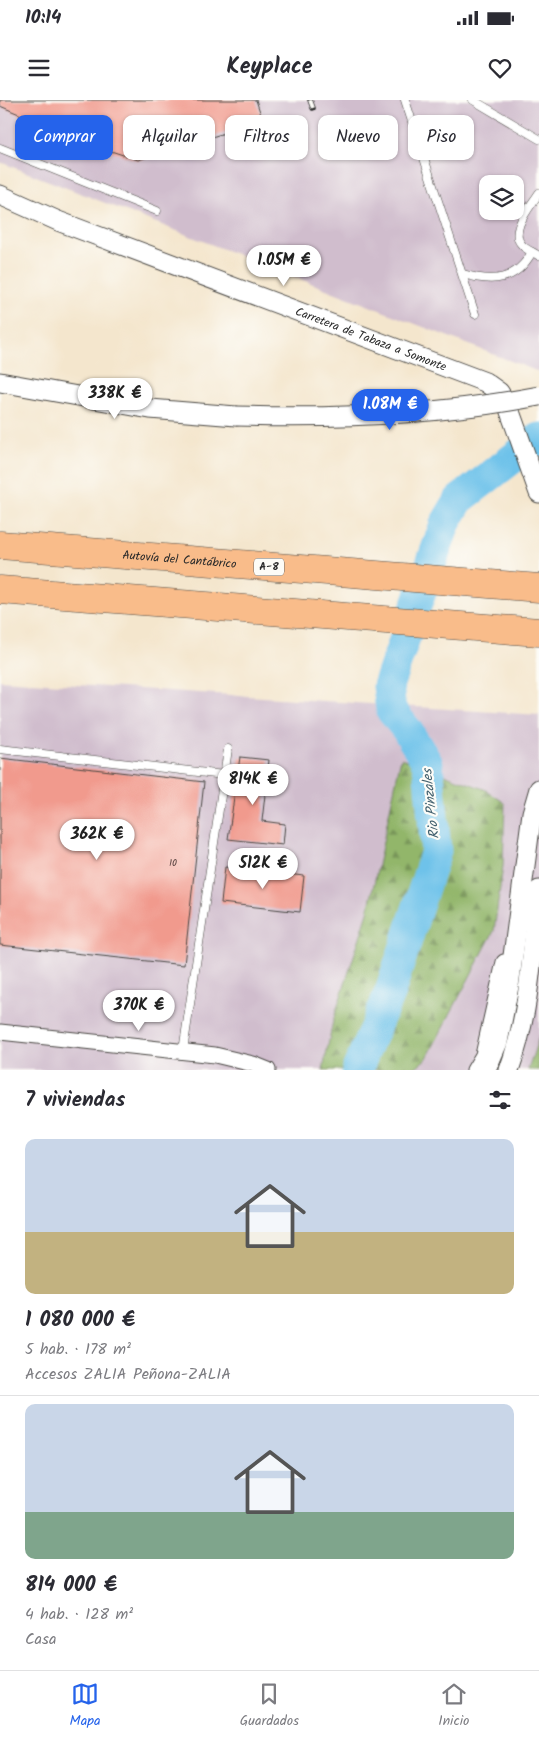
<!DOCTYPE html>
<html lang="es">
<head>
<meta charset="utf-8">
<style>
  :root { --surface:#fff; --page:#f2f2f3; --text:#2b2b33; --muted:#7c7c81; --line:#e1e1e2; --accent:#2563eb }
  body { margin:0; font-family:Kalam,sans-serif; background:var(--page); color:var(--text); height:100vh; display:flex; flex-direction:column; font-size:19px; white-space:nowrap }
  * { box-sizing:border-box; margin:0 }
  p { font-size:16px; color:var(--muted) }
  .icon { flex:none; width:28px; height:28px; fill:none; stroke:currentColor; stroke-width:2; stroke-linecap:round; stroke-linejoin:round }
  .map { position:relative; height:970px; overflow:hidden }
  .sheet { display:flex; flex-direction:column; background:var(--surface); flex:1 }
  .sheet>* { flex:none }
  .banner { position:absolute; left:15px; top:15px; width:510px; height:45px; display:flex; gap:10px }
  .fabs { position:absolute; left:479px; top:75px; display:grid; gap:10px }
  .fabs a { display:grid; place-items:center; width:45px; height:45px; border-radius:10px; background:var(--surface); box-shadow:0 1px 4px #0004; font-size:25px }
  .price { position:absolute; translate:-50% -42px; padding:0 11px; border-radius:18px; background:#fff; color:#222; font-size:16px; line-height:32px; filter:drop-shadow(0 1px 2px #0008) }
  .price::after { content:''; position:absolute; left:50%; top:30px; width:15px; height:11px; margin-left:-8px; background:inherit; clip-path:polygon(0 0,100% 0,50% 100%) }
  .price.selected { background:var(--accent); color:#fff }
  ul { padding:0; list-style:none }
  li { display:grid; align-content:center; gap:10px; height:265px; padding:0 25px }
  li+li { border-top:1px solid var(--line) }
  li span { display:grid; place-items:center; height:155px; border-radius:10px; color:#555 }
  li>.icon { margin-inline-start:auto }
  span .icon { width:90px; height:90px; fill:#fffc; stroke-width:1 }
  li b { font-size:21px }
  h2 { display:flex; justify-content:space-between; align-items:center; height:60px; padding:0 25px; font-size:21px }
  .tag { padding:0 18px; border-radius:10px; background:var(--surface); box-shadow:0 1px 4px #0004; font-size:18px; line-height:45px }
  .tag.selected { background:var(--accent); color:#fff }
  .status { display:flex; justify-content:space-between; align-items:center; height:35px; padding:0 25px; background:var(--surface); direction:ltr }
  .status svg { height:14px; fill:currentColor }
  header { display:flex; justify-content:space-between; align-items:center; height:65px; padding:0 25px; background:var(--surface); font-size:22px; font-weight:700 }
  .tab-bar { display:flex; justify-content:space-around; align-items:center; height:70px; border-top:1px solid var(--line); background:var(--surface); font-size:14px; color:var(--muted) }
  .tab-bar a { display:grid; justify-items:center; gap:2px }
  .tab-bar .selected { color:var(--accent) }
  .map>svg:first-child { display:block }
  .industrial { fill:#d0bdcd; fill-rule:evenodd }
  .forest { fill:url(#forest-firs); stroke:#5e704b }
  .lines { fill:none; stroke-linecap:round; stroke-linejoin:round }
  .river { stroke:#6ec2ea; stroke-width:31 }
  .building { fill:#f19a8d }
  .service-casing { stroke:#494743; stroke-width:9 }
  .minor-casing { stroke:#494743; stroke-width:17 }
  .tertiary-casing { stroke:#494743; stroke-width:21 }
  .motorway-casing { stroke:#494743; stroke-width:29 }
  .service { stroke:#fff; stroke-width:8 }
  .minor { stroke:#fff; stroke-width:15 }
  .tertiary { stroke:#fff; stroke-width:19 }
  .motorway { stroke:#f9bc8a; stroke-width:28 }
  .rail-casing { stroke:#2b2b2b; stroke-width:5.5 }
  .rail { stroke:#fdfcf7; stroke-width:4; stroke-dasharray:11; stroke-linecap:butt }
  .tertiary-bridge-casing { stroke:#494743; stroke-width:21; stroke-linecap:butt }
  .tertiary-bridge { stroke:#fff; stroke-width:19 }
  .labels { text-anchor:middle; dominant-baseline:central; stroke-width:4.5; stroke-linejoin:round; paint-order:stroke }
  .number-label { font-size:10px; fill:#5c4744 }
  .shield { fill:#fdfcf7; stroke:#6a6a68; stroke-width:1 }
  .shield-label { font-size:11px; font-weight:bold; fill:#2b2b2b }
  .street-label { font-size:12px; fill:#2b2b2b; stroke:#fdfcf7 }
  .water-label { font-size:14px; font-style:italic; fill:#42606e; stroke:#fdfcf7 }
</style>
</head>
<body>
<div class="status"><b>10:14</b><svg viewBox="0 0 49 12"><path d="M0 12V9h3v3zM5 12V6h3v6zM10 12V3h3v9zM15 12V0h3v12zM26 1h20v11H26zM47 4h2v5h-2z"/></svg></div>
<header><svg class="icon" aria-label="menu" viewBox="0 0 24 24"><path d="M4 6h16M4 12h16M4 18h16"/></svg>Keyplace<svg class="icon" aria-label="heart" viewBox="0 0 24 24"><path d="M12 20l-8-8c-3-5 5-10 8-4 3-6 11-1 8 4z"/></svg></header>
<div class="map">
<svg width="539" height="970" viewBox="0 0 539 970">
  <defs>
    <pattern id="forest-firs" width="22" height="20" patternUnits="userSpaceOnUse" patternTransform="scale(1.25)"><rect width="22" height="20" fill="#92b66b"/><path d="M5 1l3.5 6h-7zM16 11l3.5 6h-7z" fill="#779458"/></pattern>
  </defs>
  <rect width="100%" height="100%" fill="#fdfcf7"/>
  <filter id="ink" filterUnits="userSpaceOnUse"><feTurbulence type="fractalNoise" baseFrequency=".02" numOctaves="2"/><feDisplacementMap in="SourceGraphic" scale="10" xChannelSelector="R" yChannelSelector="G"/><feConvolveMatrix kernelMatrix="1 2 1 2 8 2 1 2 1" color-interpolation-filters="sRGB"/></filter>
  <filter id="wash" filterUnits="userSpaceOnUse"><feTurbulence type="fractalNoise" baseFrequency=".0096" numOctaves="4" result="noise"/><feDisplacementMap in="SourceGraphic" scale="20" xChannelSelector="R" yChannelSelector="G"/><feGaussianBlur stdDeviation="1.12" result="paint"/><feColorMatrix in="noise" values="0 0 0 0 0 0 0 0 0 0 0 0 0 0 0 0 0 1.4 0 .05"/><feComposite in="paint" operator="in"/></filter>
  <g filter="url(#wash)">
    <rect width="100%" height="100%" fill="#f4e6cd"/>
    <g class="industrial">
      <path d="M0 0H539V272L0 62ZM488 84H515V111H488Z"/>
      <polygon points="0,580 539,615 539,970 0,970"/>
    </g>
    <g class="forest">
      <polygon points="401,658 484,689 505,703 503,766 494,831 427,958 412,970 323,970 333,921 368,812"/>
      <polygon points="539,937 539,970 528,970"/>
    </g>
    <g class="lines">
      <polyline class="river" points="357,970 390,892 436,751 428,664 407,630 391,610 388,586 445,424 459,400 539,338"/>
    </g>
    <g id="blocks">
      <g class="building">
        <polygon points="0,0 256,0 263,21 138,60 93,45 0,6"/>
        <polygon points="240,657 269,660 262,721 285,724 283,745 228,739"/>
        <polygon points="0,658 204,682 184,865 0,845"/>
        <polygon points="225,767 304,776 300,812 221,803"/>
      </g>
    </g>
  </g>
  <g filter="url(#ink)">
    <use href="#blocks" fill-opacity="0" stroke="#494743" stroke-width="1"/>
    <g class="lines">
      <g class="service-casing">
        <g id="service">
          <polyline points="405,0 475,214"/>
          <polyline points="473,0 539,39"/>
          <polyline points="0,48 157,111"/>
          <path d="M539 93C531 106 508 131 522 145 526 150 534 152 539 156"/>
          <path d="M463 174C493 183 516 181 532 152"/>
          <polyline points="0,649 224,675"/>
          <polyline points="183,951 228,649"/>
        </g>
      </g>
      <g class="minor-casing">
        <g id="minor">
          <polyline points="0,932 215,955 253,964 268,970"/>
          <polyline points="474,970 483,955 504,862"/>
        </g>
      </g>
      <g class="tertiary-casing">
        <g id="tertiary">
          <path id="s1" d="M0 95 58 121 485 282 499 292 508 306 539 393"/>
          <polyline points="0,282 150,309 236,316"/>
          <polyline points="486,970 498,942 509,886 532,713 539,689"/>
          <path d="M509 970C530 913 532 850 539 790"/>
        </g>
      </g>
      <g class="motorway-casing">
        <g id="motorway">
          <path id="s2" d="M0 445 539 488"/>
          <polyline points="0,490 539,532"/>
        </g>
      </g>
      <use href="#service" class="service"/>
      <use href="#minor" class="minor"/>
      <use href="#tertiary" class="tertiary"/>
      <use href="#motorway" class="motorway"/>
      <g class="rail-casing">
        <polyline id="rail" points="310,0 313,8"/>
      </g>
      <use href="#rail" class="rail"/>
      <g class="tertiary-bridge-casing">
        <path id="tertiary-bridge" d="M236 316C337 319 439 315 539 296"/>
      </g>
      <use href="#tertiary-bridge" class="tertiary-bridge"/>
    </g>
  </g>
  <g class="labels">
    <g class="number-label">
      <text x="173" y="763">10</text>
    </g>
    <rect class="shield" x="254" y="458.5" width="30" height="17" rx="4"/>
    <g class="shield-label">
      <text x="269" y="467">A-8</text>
    </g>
    <g class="street-label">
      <text stroke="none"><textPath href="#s1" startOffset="398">Carretera de Tabaza a Somonte</textPath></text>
      <text stroke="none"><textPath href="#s2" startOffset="180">Autovía del Cantábrico</textPath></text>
    </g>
    <g class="water-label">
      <text transform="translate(431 704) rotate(-96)">Rio Pinzales</text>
    </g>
  </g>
</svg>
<div class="fabs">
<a><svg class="icon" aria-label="layers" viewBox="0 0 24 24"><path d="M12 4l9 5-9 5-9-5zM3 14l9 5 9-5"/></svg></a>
</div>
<b class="price" style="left:284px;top:187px">1.05M €</b>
<b class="price" style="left:115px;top:320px">338K €</b>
<b class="price selected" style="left:390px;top:331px">1.08M €</b>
<b class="price" style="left:253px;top:706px">814K €</b>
<b class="price" style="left:97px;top:761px">362K €</b>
<b class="price" style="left:263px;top:790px">512K €</b>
<b class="price" style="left:139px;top:932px">370K €</b>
<div class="banner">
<a class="tag selected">Comprar</a>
<a class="tag">Alquilar</a>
<a class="tag">Filtros</a>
<a class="tag">Nuevo</a>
<a class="tag">Piso</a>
</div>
</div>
<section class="sheet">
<h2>7 viviendas<svg class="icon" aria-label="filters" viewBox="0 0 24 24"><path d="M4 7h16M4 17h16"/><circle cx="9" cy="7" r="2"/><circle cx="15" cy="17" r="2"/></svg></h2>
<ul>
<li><span style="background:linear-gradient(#c9d6e8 60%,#c2b280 0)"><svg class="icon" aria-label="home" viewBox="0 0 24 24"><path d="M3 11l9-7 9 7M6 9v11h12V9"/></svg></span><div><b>1 080 000 €</b><p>5 hab. · 178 m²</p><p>Accesos ZALIA Peñona-ZALIA</p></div></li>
<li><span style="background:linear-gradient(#c9d6e8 70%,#7fa58c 0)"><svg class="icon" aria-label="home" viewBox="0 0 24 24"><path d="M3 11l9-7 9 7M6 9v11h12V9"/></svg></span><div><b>814 000 €</b><p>4 hab. · 128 m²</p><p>Casa</p></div></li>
</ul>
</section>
<nav class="tab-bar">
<a class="selected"><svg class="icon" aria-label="map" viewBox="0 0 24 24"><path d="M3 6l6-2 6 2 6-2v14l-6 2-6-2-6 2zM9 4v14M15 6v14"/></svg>Mapa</a>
<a><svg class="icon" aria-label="saved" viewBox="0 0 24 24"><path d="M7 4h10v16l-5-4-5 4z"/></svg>Guardados</a>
<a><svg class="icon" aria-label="home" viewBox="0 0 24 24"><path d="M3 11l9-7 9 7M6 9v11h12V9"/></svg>Inicio</a>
</nav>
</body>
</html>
